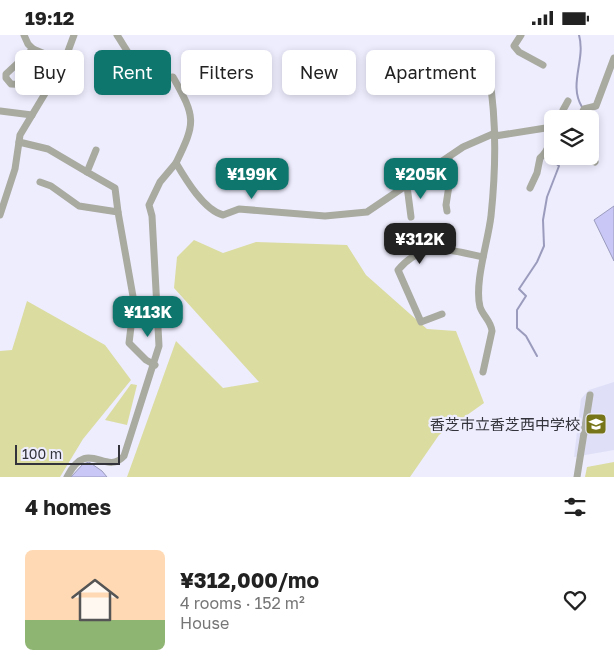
<!DOCTYPE html>
<html lang="en">
<head>
<meta charset="utf-8">
<style>
  :root { --surface:#fff; --page:#f6f6f6; --text:#222; --muted:#767676; --accent:#0f766e }
  body { margin:0; font-family:"Golos Text","Noto Sans JP",sans-serif; background:var(--page); color:var(--text); height:100vh; display:flex; flex-direction:column; font-size:19px; white-space:nowrap }
  * { box-sizing:border-box; margin:0 }
  p { font-size:16px; color:var(--muted) }
  .icon { flex:none; width:28px; height:28px; fill:none; stroke:currentColor; stroke-width:2; stroke-linecap:round; stroke-linejoin:round }
  .map { position:relative; height:442px; overflow:hidden }
  .sheet { display:flex; flex-direction:column; background:var(--surface); flex:1 }
  .sheet>* { flex:none }
  .hud { position:absolute; left:15px; top:15px; width:585px; height:45px; display:flex; gap:10px }
  .tools { position:absolute; left:544px; top:75px; display:grid; gap:10px }
  .tools a { display:grid; place-items:center; width:55px; height:55px; border-radius:8px; background:var(--surface); box-shadow:0 2px 8px #0003; font-size:25px }
  .scale { position:absolute; left:15px; bottom:12px; width:105px; box-sizing:border-box; padding-left:5px; border:2px solid #33333b; border-top:0; font-size:14px; line-height:18px; white-space:nowrap; color:#33333b; -webkit-text-stroke:4px #ededfe; paint-order:stroke }
  .price { position:absolute; translate:-50% -42px; padding:0 11px; border-radius:10px; background:var(--accent); color:#fff; font-size:16px; line-height:32px; filter:drop-shadow(0 1px 2px #0008) }
  .price::after { content:''; position:absolute; left:50%; top:30px; width:15px; height:11px; margin-left:-8px; background:inherit; clip-path:polygon(0 0,100% 0,50% 100%) }
  .price.current { background:#222; color:#fff }
  ul { padding:0; list-style:none }
  li { display:flex; align-items:center; gap:15px; height:125px; padding:0 25px }
  li span { display:grid; place-items:center; flex:none; width:140px; height:100px; border-radius:8px; color:#555 }
  li>.icon { margin-inline-start:auto }
  span .icon { width:60px; height:60px; fill:#fffc; stroke-width:1 }
  li b { font-size:21px }
  h2 { display:flex; justify-content:space-between; align-items:center; height:60px; padding:0 25px; font-size:21px }
  .pill { padding:0 18px; border-radius:8px; background:var(--surface); box-shadow:0 2px 8px #0003; font-size:18px; line-height:45px }
  .pill.current { background:var(--accent); color:#fff }
  .status { display:flex; justify-content:space-between; align-items:center; height:35px; padding:0 25px; background:var(--surface); direction:ltr }
  .status svg { height:14px; fill:currentColor }
  .map>svg:first-child { display:block }
  .built { fill:#dfdff7 }
  .green { fill:#dbdca0 }
  .water { fill:#c8c7f5; stroke:#9b9bbd }
  .lines { fill:none; stroke-linecap:round; stroke-linejoin:round }
  .stream { stroke:#9b9bbd; stroke-width:2 }
  .minor { stroke:#a9aaa0; stroke-width:7 }
  .labels { text-anchor:middle; dominant-baseline:central; stroke-width:4.5; stroke-linejoin:round; paint-order:stroke }
  .poi-label { font-size:15px; fill:#33333b; stroke:#ededfe; text-anchor:end }
</style>
</head>
<body>
<div class="status"><b>19:12</b><svg viewBox="0 0 49 12"><path d="M0 12V9h3v3zM5 12V6h3v6zM10 12V3h3v9zM15 12V0h3v12zM26 1h20v11H26zM47 4h2v5h-2z"/></svg></div>
<div class="map">
<svg width="614" height="442" viewBox="0 0 614 442">
  <rect width="100%" height="100%" fill="#ededfe"/>
  <polygon class="built" points="614,347 614,415 574,422 581,364 589,355"/>
  <g class="green">
    <polygon points="194,205 223,218 256,207 347,210 366,240 427,294 456,296 484,368 439,400 410,442 127,442 176,306 223,353 259,347 174,253 177,222"/>
    <polygon points="27,266 105,310 131,345 83,404 60,442 0,442 0,316 12,315"/>
    <polygon points="131,349 137,350 127,390 105,385"/>
    <polygon points="614,427 614,442 585,442 587,432"/>
  </g>
  <g class="water">
    <polygon points="614,171 614,226 594,185"/>
    <polygon points="89,427 102,436 107,442 71,442 83,429"/>
  </g>
  <g class="lines">
    <g class="stream">
      <path d="M579 0C586 25 568 49 582 72"/>
      <polyline points="537,321 526,301 517,293 517,275 526,261 519,254 537,227 544,211 543,185 547,162 559,131 553,126 556,121"/>
    </g>
    <g class="minor">
      <polyline points="24,0 28,9 33,14"/>
      <path d="M117 0C133 24 140 47 173 42 196 83 196 87 176 128 186 145 204 175 223 180L239 174 325 181 367 177 463 112 495 98"/>
      <polyline points="521,0 514,11 519,17 543,30"/>
      <polyline points="50,51 11,49 6,43 6,39 33,14 64,27 74,0"/>
      <polyline points="0,76 32,80"/>
      <polyline points="561,84 563,75 568,66"/>
      <polyline points="579,84 584,74 596,71 614,23"/>
      <polyline points="495,101 552,92"/>
      <polyline points="19,107 20,100 64,27"/>
      <polyline points="96,115 87,137 115,153 118,177"/>
      <polyline points="587,121 595,127"/>
      <polyline points="40,147 51,151 79,171 118,177 134,267 129,308 146,325 155,330"/>
      <polyline points="407,151 411,182"/>
      <path d="M530 153 537 138 540 123C550 115 550 104 551 92"/>
      <polyline points="447,176 446,170 450,144 449,122"/>
      <polyline points="0,180 15,134 19,107 48,114 87,137"/>
      <path d="M442 279 421 287 398 235C423 205 450 215 483 222"/>
      <path d="M483 337 492 296C491 286 483 281 480 272 474 248 488 207 491 181 496 133 497 87 489 40"/>
      <path d="M67 442C88 401 105 442 124 421L159 311 152 181 149 170 160 147 176 128"/>
      <polyline points="577,442 590,360"/>
    </g>
  </g>
  <defs>
    <g id="school-square" transform="scale(1.125)"><rect x="-9" y="-9" width="18" height="18" rx="4" fill="#77751a" stroke="#ededfe"/><path d="M0-5L7-2L0 1L-7-2ZM-4 1L0 2.5L4 1V4Q0 6-4 4Z" fill="#fff"/></g>
  </defs>
  <g fill-rule="evenodd">
    <use href="#school-square" x="596" y="389"/>
  </g>
  <g class="labels">
    <g class="poi-label">
      <text x="580" y="389">香芝市立香芝西中学校</text>
    </g>
  </g>
</svg>
<div class="tools">
<a><svg class="icon" aria-label="layers" viewBox="0 0 24 24"><path d="M12 4l9 5-9 5-9-5zM3 14l9 5 9-5"/></svg></a>
</div>
<div class="scale">100 m</div>
<b class="price" style="left:252px;top:165px">¥199K</b>
<b class="price" style="left:421px;top:165px">¥205K</b>
<b class="price current" style="left:420px;top:230px">¥312K</b>
<b class="price" style="left:148px;top:303px">¥113K</b>
<div class="hud">
<a class="pill">Buy</a>
<a class="pill current">Rent</a>
<a class="pill">Filters</a>
<a class="pill">New</a>
<a class="pill">Apartment</a>
</div>
</div>
<section class="sheet">
<h2>4 homes<svg class="icon" aria-label="filters" viewBox="0 0 24 24"><path d="M4 7h16M4 17h16"/><circle cx="9" cy="7" r="2"/><circle cx="15" cy="17" r="2"/></svg></h2>
<ul>
<li><span style="background:linear-gradient(#ffd9b3 70%,#8fb573 0)"><svg class="icon" aria-label="home" viewBox="0 0 24 24"><path d="M3 11l9-7 9 7M6 9v11h12V9"/></svg></span><div><b>¥312,000/mo</b><p>4 rooms · 152 m²</p><p>House</p></div><svg class="icon" aria-label="heart" viewBox="0 0 24 24"><path d="M12 20l-8-8c-3-5 5-10 8-4 3-6 11-1 8 4z"/></svg></li>
</ul>
</section>
</body>
</html>
